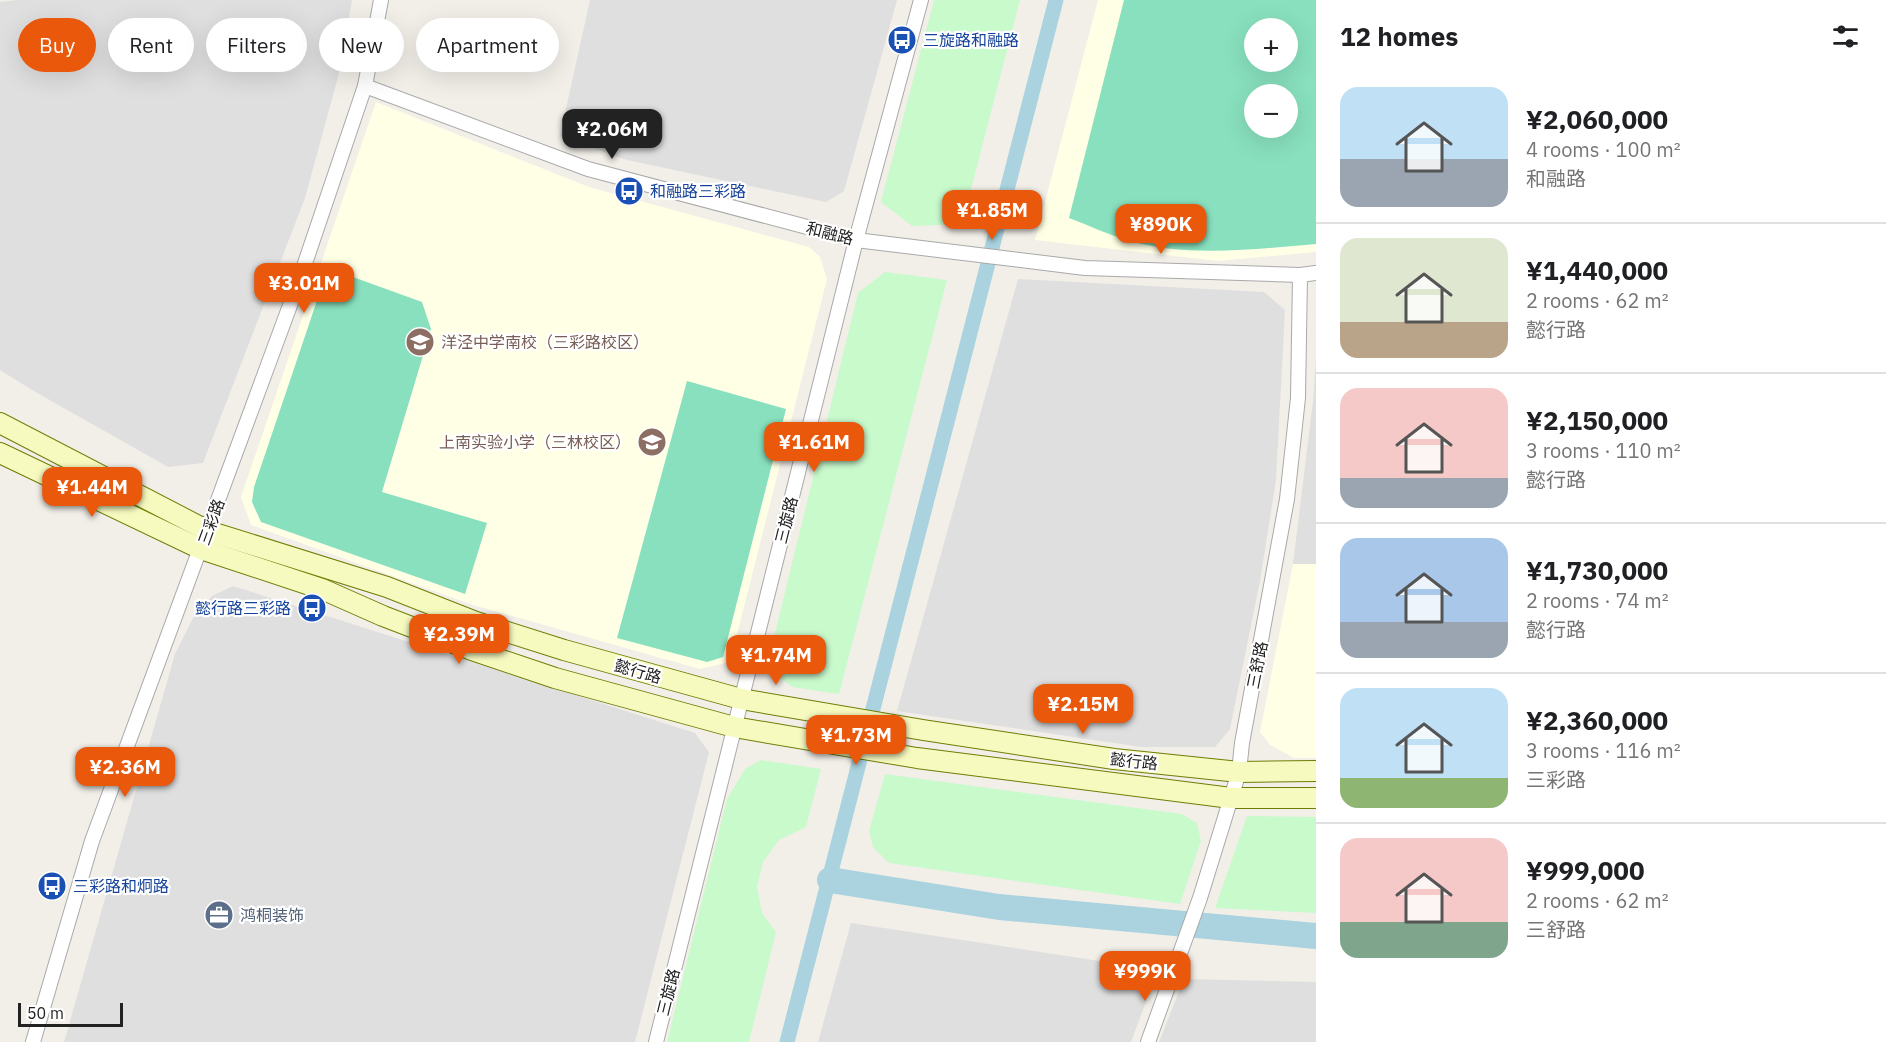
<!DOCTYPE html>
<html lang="en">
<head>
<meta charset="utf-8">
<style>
  :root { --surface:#fff; --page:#f2f2f2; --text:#202124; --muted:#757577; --line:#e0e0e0; --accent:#ea580c }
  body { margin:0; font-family:"IBM Plex Sans","Noto Sans SC",sans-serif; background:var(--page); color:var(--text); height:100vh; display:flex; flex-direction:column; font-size:22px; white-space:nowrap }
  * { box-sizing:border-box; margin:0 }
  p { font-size:20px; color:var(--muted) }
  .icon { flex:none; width:33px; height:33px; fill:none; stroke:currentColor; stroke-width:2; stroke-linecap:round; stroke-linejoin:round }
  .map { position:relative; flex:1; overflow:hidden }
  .side { display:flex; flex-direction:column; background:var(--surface); width:570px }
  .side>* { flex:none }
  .top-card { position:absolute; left:18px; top:18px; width:570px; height:54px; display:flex; gap:12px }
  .buttons { position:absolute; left:1244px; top:18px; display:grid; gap:12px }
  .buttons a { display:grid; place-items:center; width:54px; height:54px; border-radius:50%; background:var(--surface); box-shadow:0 6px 24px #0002; font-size:30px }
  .scale { position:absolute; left:18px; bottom:15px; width:105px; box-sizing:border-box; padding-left:6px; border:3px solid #222; border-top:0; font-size:16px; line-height:21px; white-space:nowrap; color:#222; -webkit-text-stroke:4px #fff; paint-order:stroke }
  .price { position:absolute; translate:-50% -51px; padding:0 14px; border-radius:12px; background:var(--accent); color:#fff; font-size:20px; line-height:39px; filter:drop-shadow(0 2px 3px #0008) }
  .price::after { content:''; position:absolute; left:50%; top:36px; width:18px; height:14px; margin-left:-9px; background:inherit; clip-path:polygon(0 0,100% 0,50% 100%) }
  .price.current { background:#222; color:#fff }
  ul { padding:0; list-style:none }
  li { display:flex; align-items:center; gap:18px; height:150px; padding:0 24px }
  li+li { border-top:2px solid var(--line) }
  li span { display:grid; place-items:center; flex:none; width:168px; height:120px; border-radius:18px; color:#555 }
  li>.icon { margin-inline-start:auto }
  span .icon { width:72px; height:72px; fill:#fffc; stroke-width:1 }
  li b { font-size:26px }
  h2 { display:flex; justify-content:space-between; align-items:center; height:72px; padding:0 24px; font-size:26px }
  .chip { padding:0 21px; border-radius:27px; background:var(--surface); box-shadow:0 6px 24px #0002; font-size:21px; line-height:54px }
  .chip.current { background:var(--accent); color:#fff }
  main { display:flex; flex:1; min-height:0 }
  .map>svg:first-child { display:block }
  .residential { fill:#e0dfdf }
  .education { fill:#ffffe5; fill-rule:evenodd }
  .park { fill:#c8facc }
  .pitch { fill:#88e0be; fill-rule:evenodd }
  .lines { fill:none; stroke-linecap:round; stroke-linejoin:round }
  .canal { stroke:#aad3df; stroke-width:15 }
  .river { stroke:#aad3df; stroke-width:26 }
  .street-casing { stroke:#a9a9a9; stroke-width:16 }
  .secondary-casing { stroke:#707d05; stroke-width:22 }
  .street { stroke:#fff; stroke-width:14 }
  .secondary { stroke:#f7fabf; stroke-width:20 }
  .labels { text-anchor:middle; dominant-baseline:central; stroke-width:4.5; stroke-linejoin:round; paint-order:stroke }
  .transit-label { font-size:16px; fill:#164399; stroke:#fff; text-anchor:start }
  .street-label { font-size:16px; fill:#222; stroke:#fff }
  .education-label { font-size:16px; fill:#785e54; stroke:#fff; text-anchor:start }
  .service-label { font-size:16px; fill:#4e5e75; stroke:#fff; text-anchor:start }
</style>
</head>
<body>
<main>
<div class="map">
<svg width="1316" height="1042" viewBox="0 0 1316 1042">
  <rect width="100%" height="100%" fill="#f2efe9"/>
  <g class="residential">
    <polygon points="17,0 352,0 341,66 305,198 203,463 168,467 32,390 0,370 0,2"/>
    <polygon points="590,0 897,0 844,191 826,202 627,160 560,136"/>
    <polygon points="1018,279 1264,292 1285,310 1276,480 1260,581 1230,729 1215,747 1141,747 897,711"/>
    <polygon points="1316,357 1316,564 1293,564 1313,401"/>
    <polygon points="233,586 695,733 709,752 635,1042 64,1042 175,654 193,618 212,596"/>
    <polygon points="851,923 1158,970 1131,1042 818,1042"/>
    <polygon points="1184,979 1316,982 1316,1042 1159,1042"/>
  </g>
  <g class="education">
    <path d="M1098 0H1316V252L1218 261 1035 240ZM1254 28H1287V62H1254ZM1254 94H1287V128H1254Z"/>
    <polygon points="376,102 589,187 809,247 820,257 827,279 730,662 700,669 473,605 251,525 241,497"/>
    <polygon points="1293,564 1316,564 1316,758 1294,758 1270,745 1260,732"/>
  </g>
  <g class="park">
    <polygon points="934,0 1020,0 962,224 912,226 881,202"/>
    <polygon points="885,272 947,280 839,694 792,687 767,666 858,293"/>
    <polygon points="761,760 821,769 806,827 779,840 763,862 757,887 762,913 776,932 749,1042 667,1042 727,799 745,769"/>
    <polygon points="885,774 1182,814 1197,823 1201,841 1180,904 889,863 873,847 869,831"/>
    <polygon points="1247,816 1316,817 1316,913 1215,908"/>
  </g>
  <g class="pitch">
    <path d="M1124 0H1316V244C1253 249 1188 258 1126 240 1107 234 1088 225 1069 218ZM1254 28H1287V62H1254ZM1254 94H1287V128H1254Z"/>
    <polygon points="328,268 422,302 431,329 382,492 487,523 465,594 261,522 252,502 254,487"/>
    <polygon points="687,381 786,409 723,657 707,662 617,638"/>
  </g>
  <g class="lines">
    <polyline class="canal" points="787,1042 1056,0"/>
    <polyline class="river" points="830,880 999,907 1316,936"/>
    <g class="street-casing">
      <g id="street">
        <polyline points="365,86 588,169 856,240 1085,268 1300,275 1316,273"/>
        <polyline points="33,1042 92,841 299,281 365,86 381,0"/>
        <polyline points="656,1042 856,240 921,0"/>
        <polyline points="1148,1042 1200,898 1239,772 1242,743 1287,499 1298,398 1300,275"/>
      </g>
    </g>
    <g class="secondary-casing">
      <g id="secondary">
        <polyline points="0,423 208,531 387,587 476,622 564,650 741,699 923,730 1114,759 1239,772 1316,771"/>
        <polyline points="0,453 201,549 322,589 383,616 469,649 555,678 734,727 917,758 1231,798 1316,798"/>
      </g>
    </g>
    <use href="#street" class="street"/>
    <use href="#secondary" class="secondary"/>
  </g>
  <defs>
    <g id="bus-disc" transform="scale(1.5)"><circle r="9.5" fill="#1a4fb4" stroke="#fff"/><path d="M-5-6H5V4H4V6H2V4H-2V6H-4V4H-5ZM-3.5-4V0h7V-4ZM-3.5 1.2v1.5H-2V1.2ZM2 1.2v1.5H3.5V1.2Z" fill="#fff"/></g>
    <g id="school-disc" transform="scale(1.5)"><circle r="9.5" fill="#8d6e63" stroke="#fff"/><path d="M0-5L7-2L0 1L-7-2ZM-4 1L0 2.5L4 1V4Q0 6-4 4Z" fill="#fff"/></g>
    <g id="office-disc" transform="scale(1.5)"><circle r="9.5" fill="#5c6f8a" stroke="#fff"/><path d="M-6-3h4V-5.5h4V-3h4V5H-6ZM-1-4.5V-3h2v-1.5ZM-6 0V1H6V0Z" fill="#fff"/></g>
  </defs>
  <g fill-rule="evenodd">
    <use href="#bus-disc" x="902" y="40"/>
    <use href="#bus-disc" x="629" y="191"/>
    <use href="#school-disc" x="420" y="342"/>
    <use href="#school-disc" x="652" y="442"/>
    <use href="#bus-disc" x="312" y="608"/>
    <use href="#bus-disc" x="52" y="886"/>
    <use href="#office-disc" x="219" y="915"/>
  </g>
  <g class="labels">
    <g class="transit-label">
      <text x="923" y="40">三旋路和融路</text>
      <text x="650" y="191">和融路三彩路</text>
      <text x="291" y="608" text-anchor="end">懿行路三彩路</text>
      <text x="73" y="886">三彩路和炯路</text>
    </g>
    <g class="street-label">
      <text transform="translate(830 233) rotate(14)">和融路</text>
      <text transform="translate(786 520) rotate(-76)">三旋路</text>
      <text transform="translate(211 522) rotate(-70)">三彩路</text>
      <text transform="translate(1257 665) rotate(-79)">三舒路</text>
      <text transform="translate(638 671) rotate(16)">懿行路</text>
      <text transform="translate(1134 761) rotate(6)">懿行路</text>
      <text transform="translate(668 992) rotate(-76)">三旋路</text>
    </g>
    <g class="education-label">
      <text x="441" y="342">洋泾中学南校（三彩路校区）</text>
      <text x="631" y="442" text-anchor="end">上南实验小学（三林校区）</text>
    </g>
    <g class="service-label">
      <text x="240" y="915">鸿桐装饰</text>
    </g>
  </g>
</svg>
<div class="buttons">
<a>+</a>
<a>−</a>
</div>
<div class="scale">50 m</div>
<b class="price current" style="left:612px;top:160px">¥2.06M</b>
<b class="price" style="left:992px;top:241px">¥1.85M</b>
<b class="price" style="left:1161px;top:255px">¥890K</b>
<b class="price" style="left:304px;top:314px">¥3.01M</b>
<b class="price" style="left:814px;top:473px">¥1.61M</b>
<b class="price" style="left:92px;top:518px">¥1.44M</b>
<b class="price" style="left:459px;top:665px">¥2.39M</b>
<b class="price" style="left:776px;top:686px">¥1.74M</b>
<b class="price" style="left:1083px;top:735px">¥2.15M</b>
<b class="price" style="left:856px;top:766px">¥1.73M</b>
<b class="price" style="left:125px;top:798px">¥2.36M</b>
<b class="price" style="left:1145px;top:1002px">¥999K</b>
<div class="top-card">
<a class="chip current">Buy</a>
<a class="chip">Rent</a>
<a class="chip">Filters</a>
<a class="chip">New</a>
<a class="chip">Apartment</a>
</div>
</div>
<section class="side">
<h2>12 homes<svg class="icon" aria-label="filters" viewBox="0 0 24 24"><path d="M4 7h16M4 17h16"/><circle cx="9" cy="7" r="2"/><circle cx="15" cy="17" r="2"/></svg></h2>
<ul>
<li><span style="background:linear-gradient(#bfe0f5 60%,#9aa5b1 0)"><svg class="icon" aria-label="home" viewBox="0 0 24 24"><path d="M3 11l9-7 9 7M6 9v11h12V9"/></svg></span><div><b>¥2,060,000</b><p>4 rooms · 100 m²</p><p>和融路</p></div></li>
<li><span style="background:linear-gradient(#dfe7d0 70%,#b9a48a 0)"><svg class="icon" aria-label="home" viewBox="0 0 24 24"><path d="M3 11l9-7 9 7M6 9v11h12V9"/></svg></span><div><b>¥1,440,000</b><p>2 rooms · 62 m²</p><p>懿行路</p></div></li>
<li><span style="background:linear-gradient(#f6c9c9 75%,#9aa5b1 0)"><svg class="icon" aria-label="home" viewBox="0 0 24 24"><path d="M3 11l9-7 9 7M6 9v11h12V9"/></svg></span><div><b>¥2,150,000</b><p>3 rooms · 110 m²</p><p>懿行路</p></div></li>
<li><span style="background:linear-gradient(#a9c7e8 70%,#9aa5b1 0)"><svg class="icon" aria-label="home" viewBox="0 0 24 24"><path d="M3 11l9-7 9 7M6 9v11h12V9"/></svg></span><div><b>¥1,730,000</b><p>2 rooms · 74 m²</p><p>懿行路</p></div></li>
<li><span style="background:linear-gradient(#bfe0f5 75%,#8fb573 0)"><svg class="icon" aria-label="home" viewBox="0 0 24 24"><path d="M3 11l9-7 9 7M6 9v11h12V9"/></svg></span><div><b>¥2,360,000</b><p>3 rooms · 116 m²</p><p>三彩路</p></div></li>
<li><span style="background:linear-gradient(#f6c9c9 70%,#7fa58c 0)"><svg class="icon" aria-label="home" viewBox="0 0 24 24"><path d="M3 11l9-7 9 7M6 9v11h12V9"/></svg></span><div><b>¥999,000</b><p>2 rooms · 62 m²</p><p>三舒路</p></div></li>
</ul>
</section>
</main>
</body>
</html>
